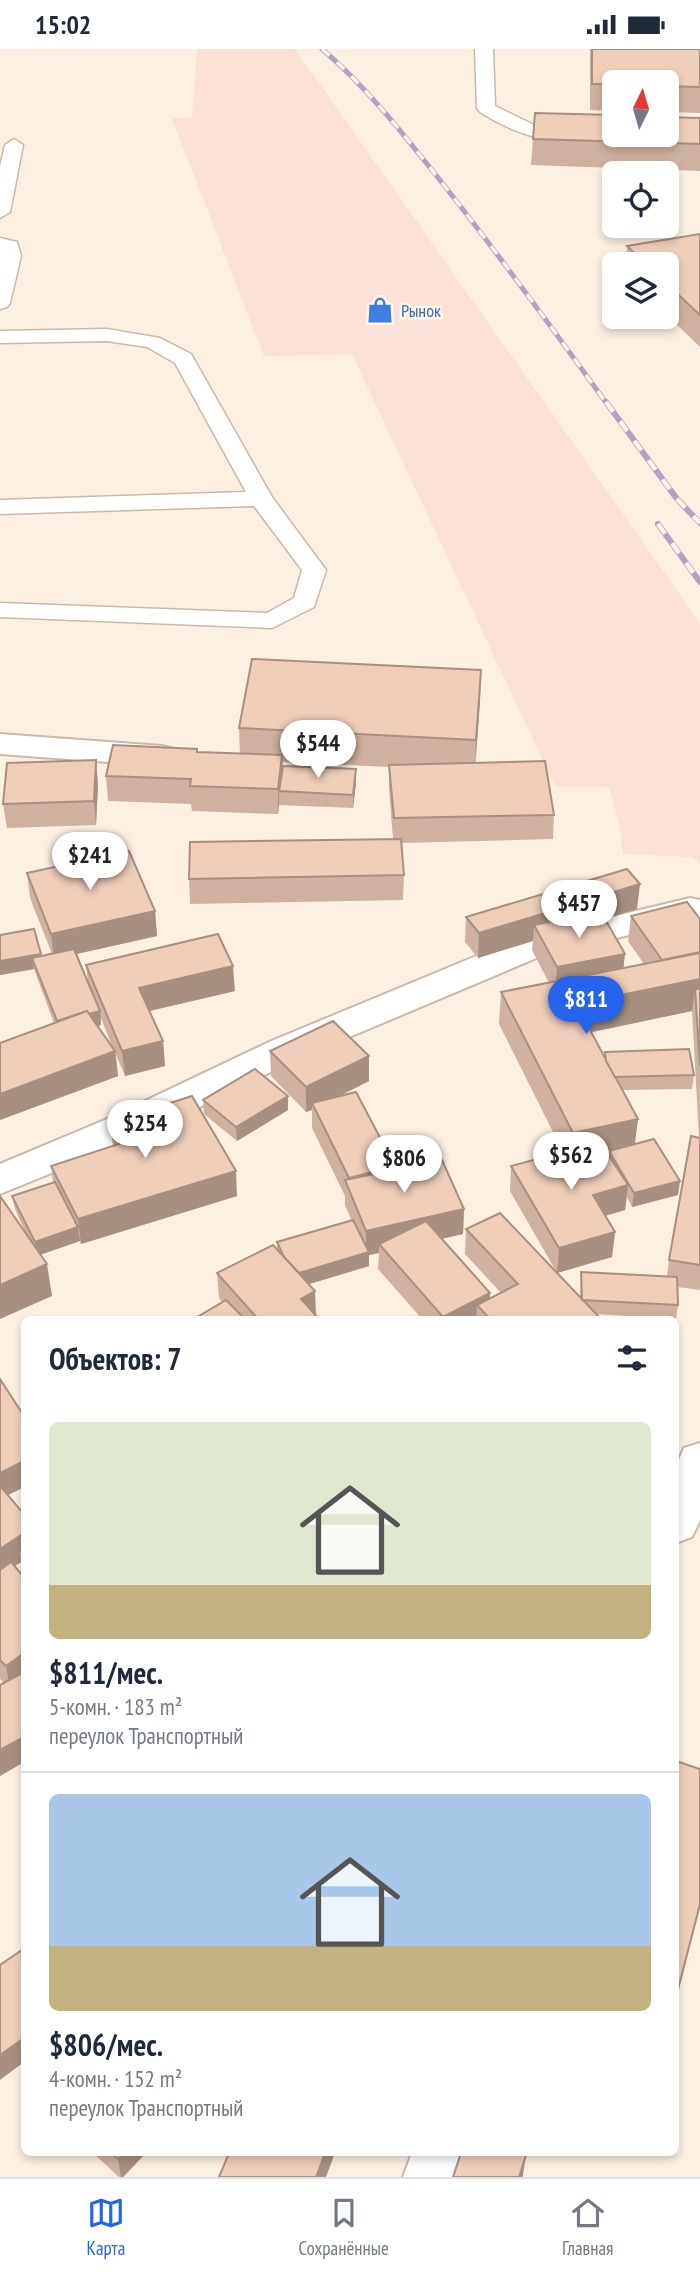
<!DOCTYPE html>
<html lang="ru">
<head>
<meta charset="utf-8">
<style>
  :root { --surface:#fff; --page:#f6f6f7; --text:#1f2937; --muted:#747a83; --line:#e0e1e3; --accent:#2563eb }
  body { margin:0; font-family:"PT Sans Narrow",sans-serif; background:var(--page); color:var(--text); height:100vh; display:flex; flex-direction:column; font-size:26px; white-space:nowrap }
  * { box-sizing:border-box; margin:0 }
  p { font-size:23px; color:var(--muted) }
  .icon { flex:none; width:38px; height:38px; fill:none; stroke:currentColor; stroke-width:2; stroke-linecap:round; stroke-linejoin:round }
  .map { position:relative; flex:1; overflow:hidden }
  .sheet { position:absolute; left:21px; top:1267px; width:658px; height:840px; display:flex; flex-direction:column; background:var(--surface); border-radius:10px; box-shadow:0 4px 10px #0003 }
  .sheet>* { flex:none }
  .needle { width:46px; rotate:5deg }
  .controls { position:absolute; left:602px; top:21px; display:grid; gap:14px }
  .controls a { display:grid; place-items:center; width:77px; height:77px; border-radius:10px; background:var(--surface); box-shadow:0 4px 10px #0003; font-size:35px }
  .price { position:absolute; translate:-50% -60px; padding:0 16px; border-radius:24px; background:#fff; color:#222; font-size:23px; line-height:46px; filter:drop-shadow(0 2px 4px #0008) }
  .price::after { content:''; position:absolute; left:50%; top:42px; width:21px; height:16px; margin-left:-10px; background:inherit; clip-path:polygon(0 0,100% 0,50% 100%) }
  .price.active { background:var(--accent); color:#fff }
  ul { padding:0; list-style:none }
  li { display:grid; align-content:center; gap:14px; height:371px; padding:0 28px }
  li+li { border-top:2px solid var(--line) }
  li span { display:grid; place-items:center; height:217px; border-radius:10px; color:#555 }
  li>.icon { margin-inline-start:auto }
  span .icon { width:126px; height:126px; fill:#fffc; stroke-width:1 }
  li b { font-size:30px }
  h2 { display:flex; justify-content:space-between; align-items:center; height:84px; padding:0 28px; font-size:30px }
  .status { display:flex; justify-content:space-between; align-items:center; height:49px; padding:0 35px; background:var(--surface); direction:ltr }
  .status svg { height:19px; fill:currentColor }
  .tab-bar { display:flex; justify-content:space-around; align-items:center; height:98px; border-top:2px solid var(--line); background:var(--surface); font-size:19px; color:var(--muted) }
  .tab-bar a { display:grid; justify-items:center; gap:4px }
  .tab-bar .active { color:var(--accent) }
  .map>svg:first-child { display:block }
  .commercial { fill:#fbe0d6 }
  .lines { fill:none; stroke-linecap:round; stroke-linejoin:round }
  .service-casing { stroke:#cbb8a9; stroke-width:3 }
  .minor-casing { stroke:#cbb8a9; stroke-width:4 }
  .service { fill:#fff; fill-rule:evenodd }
  .minor { fill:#fff; fill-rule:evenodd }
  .rail-far1-casing { stroke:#b3a1c3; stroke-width:5 }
  .rail-casing { stroke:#b3a1c3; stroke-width:6 }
  .rail-far1 { stroke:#fef5e7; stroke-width:3.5; stroke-dasharray:10; stroke-linecap:butt }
  .rail { stroke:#fef5e7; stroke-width:4.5; stroke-dasharray:12; stroke-linecap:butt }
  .wall { fill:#ceb1a0; fill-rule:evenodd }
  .shaded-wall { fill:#a79082 }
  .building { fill:#efceba; stroke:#a79082; stroke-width:2 }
  .labels { text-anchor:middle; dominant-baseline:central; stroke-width:5; stroke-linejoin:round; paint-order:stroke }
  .far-shop-label { font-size:18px; fill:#366cbe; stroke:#fef5e7; text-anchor:start }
</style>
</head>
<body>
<div class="status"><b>15:02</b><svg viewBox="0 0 49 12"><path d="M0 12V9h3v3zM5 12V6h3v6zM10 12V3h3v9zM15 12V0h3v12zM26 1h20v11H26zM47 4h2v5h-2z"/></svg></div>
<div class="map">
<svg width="700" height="2128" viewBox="0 0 700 2128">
  <rect width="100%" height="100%" fill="#fbf0e2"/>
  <polygon class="commercial" points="197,0 295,0 700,574 700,816 692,808 623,805 619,775 609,738 555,737 352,305 264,307 172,70 192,68"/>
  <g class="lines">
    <g class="service-casing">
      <g id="service">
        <path d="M475 0H493L495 57 534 76 582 82 585 86 582 90C548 98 508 81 480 63L477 59Z"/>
        <polygon points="14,90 23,96 10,163 0,169 0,118 5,96"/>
        <polygon points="0,189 17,193 21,207 10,254 7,258 0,260"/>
        <polygon points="107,280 160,289 191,305 272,448 326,521 314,558 272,579 0,568 0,554 267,564 294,549 302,521 254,457 0,465 0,451 246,443 175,314 147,298 107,292 0,294 0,282"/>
      </g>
    </g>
    <g class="minor-casing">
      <g id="minor">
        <polygon points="0,685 162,697 174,700 178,707 174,714 162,717 0,705"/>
        <polygon points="690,849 700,851 700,883 688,880 682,873 539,908 295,1011 135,1090 0,1145 0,1115 107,1070 269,993 515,891"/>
        <polygon points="700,1394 700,1471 692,1488 676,1494 676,1418 684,1399"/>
        <polygon points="412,2104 468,2104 459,2128 403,2128"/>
      </g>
    </g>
    <use href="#service" class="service"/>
    <use href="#minor" class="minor"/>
    <g class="rail-far1-casing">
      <path id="rail-far1" d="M322 0C370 41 408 91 447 140 502 210 555 283 607 355"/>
    </g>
    <g class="rail-casing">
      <g id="rail">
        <polyline points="606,353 677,450 700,474"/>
        <polyline points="658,475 700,533"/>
      </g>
    </g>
    <use href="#rail-far1" class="rail-far1"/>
    <use href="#rail" class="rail"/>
  </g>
  <g class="wall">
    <polygon points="590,0 700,0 700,64 667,63 667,33 614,33 614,62 590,61"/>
    <polygon points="535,64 700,69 700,122 531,116"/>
    <polygon points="700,185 700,298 667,266 667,215 626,215 627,197"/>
    <polygon points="480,652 475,714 554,766 553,790 402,794 404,826 403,851 190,855 189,830 393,790 389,740 389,718 283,713 283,717 356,734 353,759 279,756 278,765 192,762 191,755 108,752 106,727 198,703 240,705 239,679"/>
    <polygon points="96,711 98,736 96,776 7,779 3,755"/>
    <path d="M27 824 155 862 157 887 76 905 88 933 86 916 235 942 149 962 163 992 165 1017 125 1027 116 1006 118 1027 0 1071V994L54 974 34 920 0 926 41 907 52 905 30 849ZM101 969 112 997 98 977 101 976Z"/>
    <path d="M637 860 605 870 625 905 623 919 644 915 628 892 631 867 700 870V1241L678 1238V1256L676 1270 596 1265 601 1270H422L378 1220 379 1204 369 1206V1217L309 1235 316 1266 319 1270H194L222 1253 219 1249 217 1224 277 1200V1193L352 1172 345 1156V1147L312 1079V1061L306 1063 271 1027 270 1002 369 1007V1032L340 1047 395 1117V1121L464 1160 463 1185 442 1190 490 1249 501 1244 465 1205 466 1180 557 1224 510 1142 511 1117 563 1103 499 975 501 943 549 934 532 901 533 892 478 909 465 893 466 868ZM692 962 699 1088 669 1211 667 1228 581 1223 580 1248 557 1224 612 1208 615 1183 605 1167 625 1161 627 1148 632 1158 678 1146 634 1095 638 1070 622 1041 692 1040 694 1026 605 1003 604 1008 591 983Z"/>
    <polygon points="203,1051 288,1061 237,1092 204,1065"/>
    <polygon points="110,1073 237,1147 81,1195 80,1192 41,1205 52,1247 26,1185 15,1160 12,1147 53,1133 51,1117 113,1097"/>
    <path d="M0 1330 24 1367V1438L8 1446 24 1465V1713L0 1727 4 1634 0 1630ZM21 1513 23 1527 15 1517Z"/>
    <polygon points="93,2104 146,2104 123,2128 119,2128"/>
  </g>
  <g class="shaded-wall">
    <polygon points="481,621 480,652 475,722 476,691"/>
    <polygon points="282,706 283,731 279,742 279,756 278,765 278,740"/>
    <polygon points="96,711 98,736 96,776 94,752"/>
    <polygon points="356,720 356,734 353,759 353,746"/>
    <polygon points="640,835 637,860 541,890 534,876 533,892 478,909 479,884"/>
    <polygon points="155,862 157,887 54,910 51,885"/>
    <polygon points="41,905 42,918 32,909 34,920 0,926 0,912"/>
    <polygon points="625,905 622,930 555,943 557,918"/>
    <polygon points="233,917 235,942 141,964 139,939"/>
    <polygon points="700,930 700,961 695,940 692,962 573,987 576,955"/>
    <polygon points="100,962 101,976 59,986 57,972"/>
    <polygon points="163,992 165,1017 125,1027 122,1002"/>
    <polygon points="115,1002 118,1027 0,1071 0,1045"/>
    <polygon points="369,1007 369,1032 315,1059 312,1054 312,1061 306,1063 306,1038"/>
    <polygon points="288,1047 288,1061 237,1092 236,1078"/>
    <polygon points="638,1070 634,1102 609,1102 608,1108 570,1116 573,1084"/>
    <polygon points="395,1117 394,1142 349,1139 349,1129"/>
    <polygon points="236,1122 237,1147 81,1195 78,1170"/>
    <polygon points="680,1132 678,1146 632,1158 634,1144"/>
    <polygon points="628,1136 625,1161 590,1171 593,1146"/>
    <polygon points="464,1160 463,1185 385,1202 379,1195 379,1204 369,1206 369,1217 293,1240 293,1226 366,1204 366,1182"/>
    <polygon points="78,1178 80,1192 37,1207 35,1193"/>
    <polygon points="615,1183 612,1208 557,1224 559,1199"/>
    <polygon points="47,1215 52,1247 0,1270 0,1236"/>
    <polygon points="315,1242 316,1267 301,1250"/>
    <polygon points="490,1244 489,1269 477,1256 476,1270 443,1270 443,1268"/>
    <polygon points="24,1412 24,1438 0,1450 0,1424"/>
    <polygon points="24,1484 24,1506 19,1500 21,1513 0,1527 0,1500"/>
    <polygon points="24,1604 24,1630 10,1641 6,1617"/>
    <polygon points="24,1688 24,1713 0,1727 0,1701"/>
    <polygon points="700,1855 700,1858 676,1951 676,1948"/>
    <polygon points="24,1989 24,2013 0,2031 0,2006"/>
    <polygon points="124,2104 146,2104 123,2128 121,2128 118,2110"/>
    <polygon points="325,2104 335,2104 326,2128 316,2128"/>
    <polygon points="526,2106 523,2126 523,2128 519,2128"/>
  </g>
  <g class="building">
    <polygon points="592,0 700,0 700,38 667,37 667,33 614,33 614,35 592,35"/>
    <polygon points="535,64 614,66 614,86 667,86 667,68 700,69 700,95 533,90"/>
    <polygon points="700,185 700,266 667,235 667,215 646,215 627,197"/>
    <polygon points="252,610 481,621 476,691 239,679"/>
    <polygon points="113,696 197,700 197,703 282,706 278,740 190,737 191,730 106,727"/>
    <polygon points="96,711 94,752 3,755 7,714"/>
    <polygon points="545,712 554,766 394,769 389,716"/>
    <polygon points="283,717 356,720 353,746 279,742"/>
    <polygon points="401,790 404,826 189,830 190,793"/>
    <polygon points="129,802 155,862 51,885 27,824"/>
    <polygon points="627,820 640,835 479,884 466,868"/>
    <polygon points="687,853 700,870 700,903 662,911 631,867"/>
    <polygon points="601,863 625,905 557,918 534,876"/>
    <polygon points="34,880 41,905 0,912 0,886"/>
    <polygon points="218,885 233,917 139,939 163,992 122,1002 86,916"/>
    <polygon points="74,900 100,962 89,965 87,962 57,972 32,909"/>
    <polygon points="700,904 700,930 576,955 638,1070 573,1084 501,943"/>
    <polygon points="695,940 700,940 700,1017"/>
    <polygon points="87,962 115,1002 0,1045 0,994"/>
    <polygon points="333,972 369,1007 306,1038 270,1002"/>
    <polygon points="689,1000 694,1026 615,1028 606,1012 605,1003"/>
    <polygon points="255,1020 288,1047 236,1078 203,1051"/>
    <polygon points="356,1043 395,1117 349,1129 312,1054"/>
    <polygon points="192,1047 236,1122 78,1170 51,1117 122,1094 110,1073"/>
    <polygon points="691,1087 700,1089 700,1216 669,1211"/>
    <polygon points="654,1090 680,1132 634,1144 609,1102"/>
    <polygon points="600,1093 628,1136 593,1146 615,1183 559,1199 511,1117"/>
    <polygon points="442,1111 464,1160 366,1182 345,1131"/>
    <polygon points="55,1133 78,1178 35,1193 12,1147"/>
    <polygon points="0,1147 47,1215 0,1236"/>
    <polygon points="500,1164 601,1270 490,1270 477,1256 518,1235 466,1180"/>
    <polygon points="353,1171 369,1203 299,1224 284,1208 277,1193"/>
    <polygon points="426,1172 490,1244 443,1268 379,1195"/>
    <polygon points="273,1196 315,1242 301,1250 319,1270 258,1270 217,1224"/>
    <polygon points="581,1223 677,1228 678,1256 582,1251"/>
    <polygon points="226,1251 245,1270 194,1270"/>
    <polygon points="0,1330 24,1367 24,1412 0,1424"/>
    <polygon points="0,1437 24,1465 24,1484 0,1500"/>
    <polygon points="24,1496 24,1506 19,1500"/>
    <polygon points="11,1513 24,1528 24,1604 6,1617 0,1611 0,1521"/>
    <polygon points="24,1623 24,1688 0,1701 0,1636"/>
    <polygon points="676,1712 700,1720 700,1855 676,1948"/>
    <polygon points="22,1901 24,1905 24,1989 0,2006 0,1916"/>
    <polygon points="111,2104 124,2104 118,2110"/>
    <polygon points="229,2104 325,2104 316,2128 219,2128"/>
    <polygon points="461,2104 520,2104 526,2106 519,2128 453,2128"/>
  </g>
  <defs>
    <g id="shop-bare" transform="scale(2.1)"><path d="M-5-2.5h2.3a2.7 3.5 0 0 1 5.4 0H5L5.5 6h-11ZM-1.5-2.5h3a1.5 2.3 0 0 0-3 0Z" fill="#3f7fe0" stroke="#fef5e7" stroke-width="2.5" paint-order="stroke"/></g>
  </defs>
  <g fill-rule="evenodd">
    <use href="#shop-bare" x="380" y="261"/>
  </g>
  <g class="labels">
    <g class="far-shop-label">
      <text x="401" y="261">Рынок</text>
    </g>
  </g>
</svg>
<div class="controls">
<a><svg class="needle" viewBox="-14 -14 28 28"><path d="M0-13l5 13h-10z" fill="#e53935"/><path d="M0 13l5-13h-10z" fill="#747a83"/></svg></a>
<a><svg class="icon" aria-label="locate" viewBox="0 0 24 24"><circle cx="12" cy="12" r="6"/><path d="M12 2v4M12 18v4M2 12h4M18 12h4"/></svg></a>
<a><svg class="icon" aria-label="layers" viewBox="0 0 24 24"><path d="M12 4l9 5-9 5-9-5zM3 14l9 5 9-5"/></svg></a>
</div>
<b class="price" style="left:318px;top:731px">$544</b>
<b class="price" style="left:90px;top:843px">$241</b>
<b class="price" style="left:579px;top:891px">$457</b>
<b class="price active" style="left:586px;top:987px">$811</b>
<b class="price" style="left:145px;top:1111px">$254</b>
<b class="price" style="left:571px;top:1143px">$562</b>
<b class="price" style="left:404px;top:1146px">$806</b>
<section class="sheet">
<h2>Объектов: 7<svg class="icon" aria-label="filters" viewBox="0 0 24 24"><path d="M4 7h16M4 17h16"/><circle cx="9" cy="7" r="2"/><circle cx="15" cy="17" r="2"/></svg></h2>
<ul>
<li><span style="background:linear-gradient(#dfe7d0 75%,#c2b280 0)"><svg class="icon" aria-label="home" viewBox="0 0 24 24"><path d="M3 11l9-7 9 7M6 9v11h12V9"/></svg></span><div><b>$811/мес.</b><p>5-комн. · 183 m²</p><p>переулок Транспортный</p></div></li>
<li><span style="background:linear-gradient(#a9c7e8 70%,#c2b280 0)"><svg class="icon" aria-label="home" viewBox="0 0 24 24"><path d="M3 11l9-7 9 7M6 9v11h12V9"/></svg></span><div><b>$806/мес.</b><p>4-комн. · 152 m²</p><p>переулок Транспортный</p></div></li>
</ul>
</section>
</div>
<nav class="tab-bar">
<a class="active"><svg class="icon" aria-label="map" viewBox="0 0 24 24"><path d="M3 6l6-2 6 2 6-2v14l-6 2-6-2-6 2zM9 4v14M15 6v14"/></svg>Карта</a>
<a><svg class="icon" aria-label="saved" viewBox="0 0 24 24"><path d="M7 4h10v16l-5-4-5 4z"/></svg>Сохранённые</a>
<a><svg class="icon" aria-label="home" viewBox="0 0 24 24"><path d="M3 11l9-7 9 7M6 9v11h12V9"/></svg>Главная</a>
</nav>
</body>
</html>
